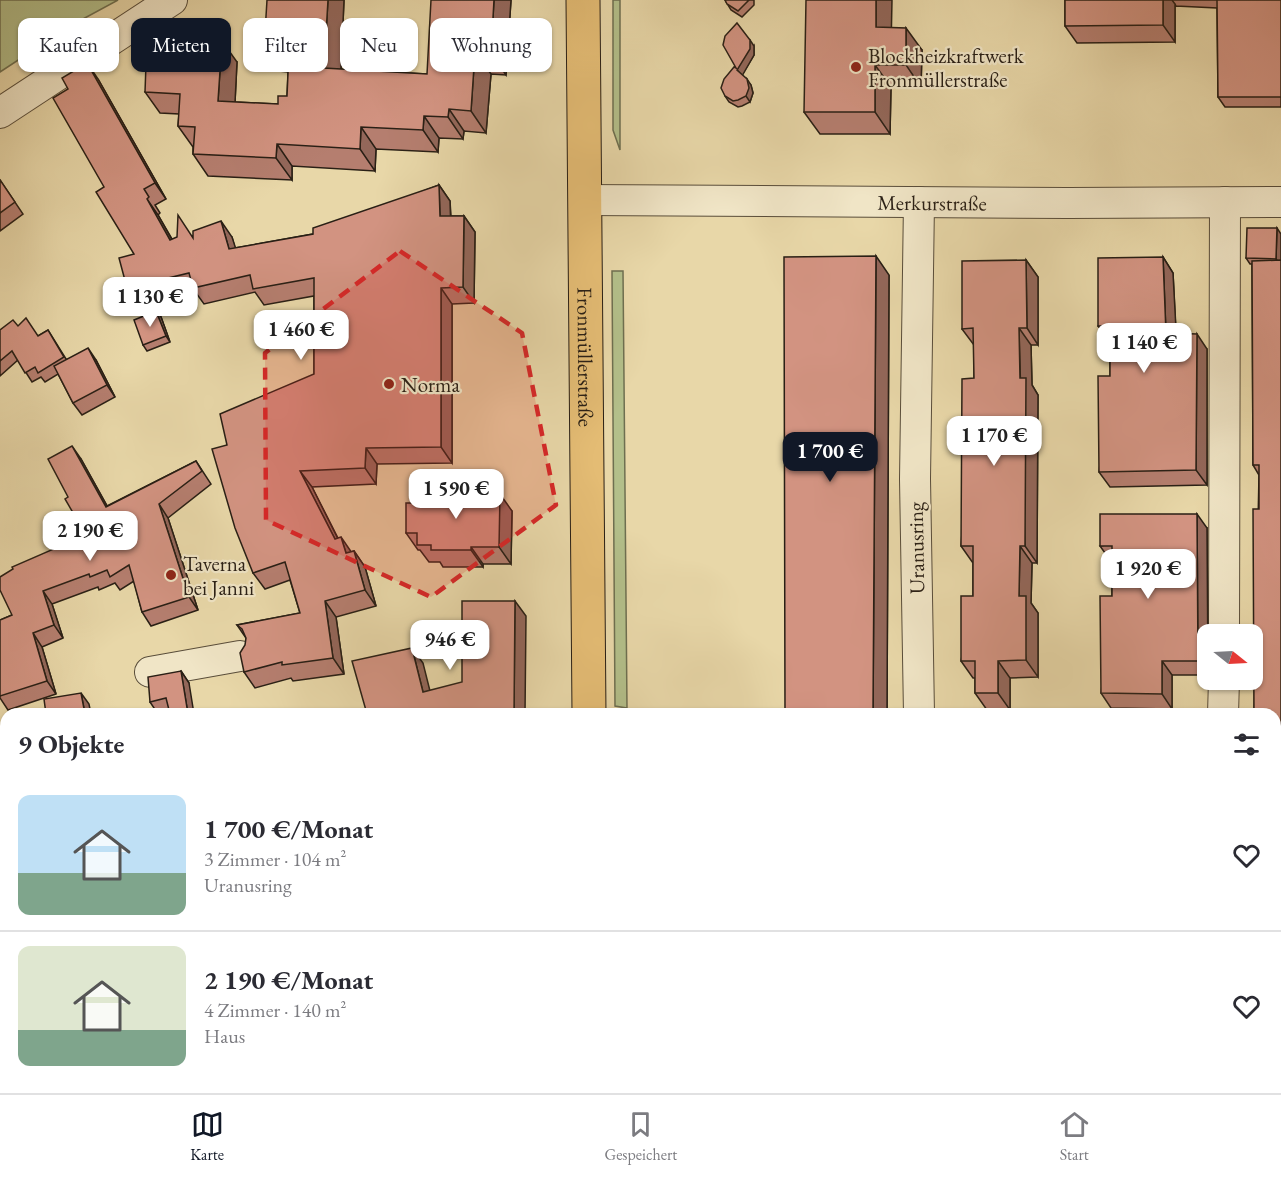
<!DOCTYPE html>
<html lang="de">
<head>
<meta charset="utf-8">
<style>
  :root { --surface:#fff; --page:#f7f7f7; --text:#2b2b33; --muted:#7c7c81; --line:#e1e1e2; --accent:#111827 }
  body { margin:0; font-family:"EB Garamond",serif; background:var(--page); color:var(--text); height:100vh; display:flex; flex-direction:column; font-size:22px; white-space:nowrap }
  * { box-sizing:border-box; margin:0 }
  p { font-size:20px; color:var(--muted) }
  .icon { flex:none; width:33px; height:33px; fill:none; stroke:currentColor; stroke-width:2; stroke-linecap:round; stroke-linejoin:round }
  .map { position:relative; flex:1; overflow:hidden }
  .details { position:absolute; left:0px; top:708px; width:1281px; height:386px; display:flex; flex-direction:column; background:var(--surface); border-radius:18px 18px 0 0; box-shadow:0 2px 4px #0004 }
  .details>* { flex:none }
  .banner { position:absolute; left:18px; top:18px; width:600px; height:54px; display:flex; gap:12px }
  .needle { width:39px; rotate:108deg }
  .controls { position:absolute; left:1197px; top:624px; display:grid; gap:12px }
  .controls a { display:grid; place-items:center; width:66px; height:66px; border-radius:12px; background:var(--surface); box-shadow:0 2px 4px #0004; font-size:30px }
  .price { position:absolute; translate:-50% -51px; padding:0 14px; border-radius:12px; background:#fff; color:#222; font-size:20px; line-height:39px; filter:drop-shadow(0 2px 3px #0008) }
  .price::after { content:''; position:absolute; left:50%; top:36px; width:18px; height:14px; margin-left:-9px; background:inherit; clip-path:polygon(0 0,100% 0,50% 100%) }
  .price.on { background:var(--accent); color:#fff }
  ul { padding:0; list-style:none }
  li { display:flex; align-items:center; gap:18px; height:150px; padding:0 18px }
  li+li { border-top:2px solid var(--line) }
  li span { display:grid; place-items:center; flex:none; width:168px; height:120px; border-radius:12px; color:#555 }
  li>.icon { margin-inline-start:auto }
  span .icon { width:72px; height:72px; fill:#fffc; stroke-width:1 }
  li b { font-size:26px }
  h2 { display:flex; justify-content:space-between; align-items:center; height:72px; padding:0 18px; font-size:26px }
  .pill { padding:0 21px; border-radius:12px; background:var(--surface); box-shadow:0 2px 4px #0004; font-size:21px; line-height:54px }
  .pill.on { background:var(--accent); color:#fff }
  .tab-bar { display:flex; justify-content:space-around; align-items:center; height:84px; border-top:2px solid var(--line); background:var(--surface); font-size:16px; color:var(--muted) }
  .tab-bar a { display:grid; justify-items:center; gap:3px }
  .tab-bar .on { color:var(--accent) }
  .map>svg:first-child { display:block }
  .green { fill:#b3bf8a; stroke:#6e6f50; stroke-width:1.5 }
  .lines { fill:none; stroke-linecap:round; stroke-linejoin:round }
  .minor-casing { stroke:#594d3a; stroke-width:32 }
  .major-casing { stroke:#291f15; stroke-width:35 }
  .minor { stroke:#f0e5c6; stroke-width:30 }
  .major { stroke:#e4bc74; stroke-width:33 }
  .wall { fill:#b57e6f; stroke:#291f15; stroke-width:1.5 }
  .shaded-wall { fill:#93675a; stroke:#291f15; stroke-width:1.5 }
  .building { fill:#d29381; stroke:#291f15; stroke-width:1.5 }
  .marked { fill:#d62828; fill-opacity:0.2; stroke:#d62828; stroke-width:4.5; stroke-dasharray:12 8; stroke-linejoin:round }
  .poi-dot { fill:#8f2418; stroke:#f0e5c6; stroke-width:2 }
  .labels { text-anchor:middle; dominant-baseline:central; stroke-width:4.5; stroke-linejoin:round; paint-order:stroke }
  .poi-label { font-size:21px; fill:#291f15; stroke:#f0e5c6; text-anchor:start }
  .street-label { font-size:21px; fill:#291f15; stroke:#f0e5c6 }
</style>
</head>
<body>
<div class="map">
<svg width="1281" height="1093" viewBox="0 0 1281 1093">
  <rect width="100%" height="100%" fill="#e8d7a8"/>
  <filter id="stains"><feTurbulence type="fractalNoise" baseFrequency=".00333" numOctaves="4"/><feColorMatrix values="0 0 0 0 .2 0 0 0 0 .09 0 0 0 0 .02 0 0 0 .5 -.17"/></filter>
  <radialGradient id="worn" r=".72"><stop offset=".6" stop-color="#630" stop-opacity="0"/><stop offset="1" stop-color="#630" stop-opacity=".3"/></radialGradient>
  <g class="green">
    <polygon points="0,0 118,0 70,26 0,72"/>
    <polygon points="613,0 620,0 620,150 613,130"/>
    <polygon points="612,271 623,271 627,708 615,706"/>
  </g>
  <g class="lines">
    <g class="minor-casing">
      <g id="minor">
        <polyline points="0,113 172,0"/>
        <path id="s1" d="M584 200 1068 203 1281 202"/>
        <polyline points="1224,634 1225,202"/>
        <polyline points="150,672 240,656"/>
        <polyline points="919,714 915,479 919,202"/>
        <polyline points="1223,714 1224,680"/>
        <polyline points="0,768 6,802"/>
        <polyline points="0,989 6,990"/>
      </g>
    </g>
    <g class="major-casing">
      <g id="major">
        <path id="s2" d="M583 0 589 714"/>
        <polyline points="587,1088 587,1093"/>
      </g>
    </g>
    <use href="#minor" class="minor"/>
    <use href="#major" class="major"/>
  </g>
  <g class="wall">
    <polygon points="344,0 341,69 427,74 511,0 506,75 491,74 486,133 464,131 463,139 439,138 438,152 376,149 375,171 292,166 292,180 208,176 193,154 193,147 178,126 179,114 160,113 145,92 237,62 235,102 278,104 287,96 288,72 279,71 264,49"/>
    <polygon points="725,0 754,0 754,5 742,17 731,10"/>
    <polygon points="1065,0 1281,0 1281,107 1225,107 1218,97 1217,8 1176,6 1175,4 1175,42 1077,43 1065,26"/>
    <polygon points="891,28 922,50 921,87 891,87 890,134 820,134 804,112"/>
    <polygon points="754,46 754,55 742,75 751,85 753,93 750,102 742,106 738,107 729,102 725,96"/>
    <polygon points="98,79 166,199 155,205 160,213 158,215 172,239 193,236 232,237 235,248 313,234 439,185 450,201 451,216 464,216 475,232 474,303 452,304 452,463 377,464 376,484 312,487 338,538 351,552 354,551 365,567 376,606 336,617 344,674 293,681 291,678 255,688 244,672 246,638 237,625 300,613 290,580 265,589 253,573 227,445 314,374 314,296 264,305 255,292 204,304 194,290 138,303 127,288 134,254 104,187"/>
    <polygon points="0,180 23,214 0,231"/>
    <polygon points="1281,234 1281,908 1275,908 1275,714 1254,713 1259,475 1253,465 1252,264 1250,264 1246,258"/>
    <polygon points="1163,257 1173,273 1176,333 1207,349 1207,485 1110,487 1099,472 1110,376 1110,341 1098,326"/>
    <polygon points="1026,260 1038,277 1038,345 1031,345 1032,385 1038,395 1037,563 1032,563 1031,603 1038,613 1038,677 1010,678 1010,710 987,710 975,693 975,678 973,678 961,661 973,596 973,563 961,546 974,378 974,345 962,329"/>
    <polygon points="889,275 887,714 786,714 785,713"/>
    <polygon points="156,311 161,317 170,342 147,351 143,345"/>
    <polygon points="18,326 38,336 48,330 66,359 96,360 115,397 82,415 73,403 58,374 45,382 41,377 32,382 18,360 0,376 0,330"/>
    <polygon points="81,459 107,506 196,461 211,484 168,518 198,610 151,626 142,612 134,581 120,590 115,583 99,590 98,587 52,604 63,638 42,647 56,694 8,710 0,698 0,620 12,615 86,535 68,497"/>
    <polygon points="493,494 512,511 511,564 483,564 483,567 443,567 440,562 429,562 420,550 418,550 406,533 418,503"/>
    <polygon points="1207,528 1208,675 1172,675 1172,709 1111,708 1101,693 1112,596 1112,560 1110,560 1100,546"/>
    <polygon points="181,671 189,683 170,711 158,714 150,702"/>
    <polygon points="6,805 6,849 0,850 0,808"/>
    <polygon points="0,879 6,922 6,927 0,927"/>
    <polygon points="211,1088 494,1088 494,1093 214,1093"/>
    <polygon points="1021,1088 1275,1088 1281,1093 1021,1093"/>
  </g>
  <g class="shaded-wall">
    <polygon points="328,0 344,0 340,90 324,68"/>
    <polygon points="494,0 511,0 506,75 491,53"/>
    <polygon points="876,0 892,0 891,49 876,27"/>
    <polygon points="1163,0 1172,0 1175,4 1175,42 1163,25"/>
    <polygon points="906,28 922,50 921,87 906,65"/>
    <polygon points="750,40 754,46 754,55 742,76 737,70"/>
    <polygon points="222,41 237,62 234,123 218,101"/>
    <polygon points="475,52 491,74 486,133 471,111"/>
    <polygon points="87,63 98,79 166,199 155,183"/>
    <polygon points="875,65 891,87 890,134 875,112"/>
    <polygon points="747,79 751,85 753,93 750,102 746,96"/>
    <polygon points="449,109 464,131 463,139 448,117"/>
    <polygon points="424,116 439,138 438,152 423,130"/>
    <polygon points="361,127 376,149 375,171 360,149"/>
    <polygon points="277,144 292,166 292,180 276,158"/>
    <polygon points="439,185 450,201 451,232 440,216"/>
    <polygon points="147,199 158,215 181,256 170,240"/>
    <polygon points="464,216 475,232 474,303 463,287"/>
    <polygon points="221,221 232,237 241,265 229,249"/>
    <polygon points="1277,228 1281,234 1281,265 1276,259"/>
    <polygon points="876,256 889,275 887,714 873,714"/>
    <polygon points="1163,257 1173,273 1177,348 1166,333"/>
    <polygon points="1026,260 1038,277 1038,345 1027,328"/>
    <polygon points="441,288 452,304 452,463 441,447"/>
    <polygon points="156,311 161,317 170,342 166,336"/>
    <polygon points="1019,328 1031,345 1032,385 1038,395 1037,563 1025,546"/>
    <polygon points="1197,334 1207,349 1207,485 1196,470"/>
    <polygon points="88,348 96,360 115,397 107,385"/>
    <polygon points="72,446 81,459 115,520 106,507"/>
    <polygon points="366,448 377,464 376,484 365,468"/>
    <polygon points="300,471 312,487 346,555 335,539"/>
    <polygon points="488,487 499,503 500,494 512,511 511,564 499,547 488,494"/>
    <polygon points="159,504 168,518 198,610 189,597"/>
    <polygon points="1197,514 1207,528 1208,674 1198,661"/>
    <polygon points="341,537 352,553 346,553"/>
    <polygon points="1020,546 1032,563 1031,603 1038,613 1038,677 1026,660 1019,596"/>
    <polygon points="471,547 483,564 483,567 471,550"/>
    <polygon points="354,551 365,567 376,606 365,590"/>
    <polygon points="43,591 52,604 63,638 54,625"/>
    <polygon points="325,601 336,617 344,674 333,658"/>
    <polygon points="515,601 526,616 525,714 514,714"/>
    <polygon points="33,633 42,647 56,694 47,681"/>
    <polygon points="412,648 423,663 434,707 423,692"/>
    <polygon points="998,661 1010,678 1010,710 998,693"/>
    <polygon points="1162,661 1172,675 1172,709 1162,694"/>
    <polygon points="181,671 189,683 194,714 188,714"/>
    <polygon points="81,693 89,704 91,714 85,714"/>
    <polygon points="0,879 6,922 6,925 0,917"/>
    <rect x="138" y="1088" width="9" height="5"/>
    <polygon points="319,1088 323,1088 327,1093 319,1093"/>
    <rect x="479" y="1088" width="15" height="5"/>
    <rect x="969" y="1088" width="13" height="5"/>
    <polygon points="1062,1088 1066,1088 1070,1093 1062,1093"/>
  </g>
  <g class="building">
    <polygon points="267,0 328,0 324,68 427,74 431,0 494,0 491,53 475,52 471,111 449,109 448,117 424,116 423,130 361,127 360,149 277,144 276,158 193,154 195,127 178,126 180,94 145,92 147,37 222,41 218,101 278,104 278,96 287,96 289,51 264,49"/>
    <polygon points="725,0 749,0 738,11 727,4"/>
    <polygon points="806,0 876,0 876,27 906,28 906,65 875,65 875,112 804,112"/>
    <polygon points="1065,0 1163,0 1163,25 1065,26"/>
    <polygon points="1217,0 1281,0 1281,97 1218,97"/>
    <polygon points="737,23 750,40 750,49 737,70 747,79 749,88 746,96 738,100 733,101 725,96 721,88 724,79 734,67 736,68 723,45 725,36"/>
    <polygon points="87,63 155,183 144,189 149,197 147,199 170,240 177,237 178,215 193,238 193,231 221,221 229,249 313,234 313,228 439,185 440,216 464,216 463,287 441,288 441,447 366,448 365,468 300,471 335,539 341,537 346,553 354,551 365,590 325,601 333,658 282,665 282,662 244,672 240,653 245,645 246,638 242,629 237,625 300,613 285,562 253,573 235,528 212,449 227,445 220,414 314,374 314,278 253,289 250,275 193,288 189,273 127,288 119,258 134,254 96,192 104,187 53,98 68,89 62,78"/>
    <polygon points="0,180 15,202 0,213"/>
    <polygon points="1247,228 1277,228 1276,259 1246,258"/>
    <polygon points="876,256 873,714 785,713 784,257"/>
    <polygon points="1163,257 1166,333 1197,334 1196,470 1099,472 1098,376 1110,376 1110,326 1098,326 1098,258"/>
    <polygon points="1026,260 1027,328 1019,328 1020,378 1026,378 1025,546 1020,546 1019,596 1026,596 1026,660 998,661 998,693 975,693 975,661 961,661 961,596 973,596 973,546 961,546 962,379 974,378 973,328 962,329 962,261"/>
    <polygon points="1281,260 1281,890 1275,890 1275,714 1237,714 1237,713 1254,713 1253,509 1259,509 1259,465 1253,465 1252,261"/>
    <polygon points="156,311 166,336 143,345 134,320"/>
    <polygon points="26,318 38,336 48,330 64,357 38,373 35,367 25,373 12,351 0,361 0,330 13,320 18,326"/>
    <polygon points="88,348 107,385 73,403 54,366"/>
    <polygon points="72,446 106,507 196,461 202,471 159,504 189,597 142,612 129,565 110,577 107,570 90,577 89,574 43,591 54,625 33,633 47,681 0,696 0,620 12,615 0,590 0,577 13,569 12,567 86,535 65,499 68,497 48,459"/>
    <polygon points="464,487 488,487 488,494 500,494 499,547 471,547 471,550 431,550 431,545 417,545 417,533 406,533 406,503 418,503 417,493 464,493"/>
    <polygon points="1100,514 1197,514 1198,661 1162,661 1162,694 1101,693 1100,596 1112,596 1112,546 1100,546"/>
    <polygon points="462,601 515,601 514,714 367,714 352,661 412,648 423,692 462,682"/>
    <polygon points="181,671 188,714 170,714 166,698 150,702 148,677"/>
    <polygon points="81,693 85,714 46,714 44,699"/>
    <polygon points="6,805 6,837 0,838 0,808"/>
    <polygon points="1275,934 1281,934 1281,1093 1116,1093 1116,1088 1275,1088"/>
    <polygon points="81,1088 138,1088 138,1093 80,1093"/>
    <polygon points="211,1088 319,1088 318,1092 211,1089"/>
    <polygon points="376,1088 479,1088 479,1093 383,1093 380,1089 376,1089"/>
    <rect x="628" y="1088" width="341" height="5"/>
    <rect x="1021" y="1088" width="41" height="5"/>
  </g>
  <path class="marked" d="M400 251 522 333 556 505 431 597 266 520 265 353Z"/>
  <g class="poi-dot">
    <circle cx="856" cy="67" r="6"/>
    <circle cx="389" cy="384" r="6"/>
    <circle cx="171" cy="575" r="6"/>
  </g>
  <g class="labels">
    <g class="poi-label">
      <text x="868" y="55">Blockheizkraftwerk<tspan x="868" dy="24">Fronmüllerstraße</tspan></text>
      <text x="401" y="384">Norma</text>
      <text x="183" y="563">Taverna<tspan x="183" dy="24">bei Janni</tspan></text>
    </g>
    <g class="street-label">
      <text stroke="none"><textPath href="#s1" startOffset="348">Merkurstraße</textPath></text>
      <text stroke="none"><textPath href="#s2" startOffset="357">Fronmüllerstraße</textPath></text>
      <text transform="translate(916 548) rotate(-91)">Uranusring</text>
    </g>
  </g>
  <rect width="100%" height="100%" filter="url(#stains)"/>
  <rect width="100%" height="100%" fill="url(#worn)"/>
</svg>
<div class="controls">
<a><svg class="needle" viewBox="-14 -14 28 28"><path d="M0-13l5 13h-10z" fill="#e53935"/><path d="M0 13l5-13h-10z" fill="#7c7c81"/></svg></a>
</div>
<b class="price" style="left:150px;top:328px">1 130 €</b>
<b class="price" style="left:301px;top:361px">1 460 €</b>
<b class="price" style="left:1144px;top:374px">1 140 €</b>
<b class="price" style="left:994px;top:467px">1 170 €</b>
<b class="price on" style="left:830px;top:483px">1 700 €</b>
<b class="price" style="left:456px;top:520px">1 590 €</b>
<b class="price" style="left:90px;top:562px">2 190 €</b>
<b class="price" style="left:1148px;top:600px">1 920 €</b>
<b class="price" style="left:450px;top:671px">946 €</b>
<div class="banner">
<a class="pill">Kaufen</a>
<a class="pill on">Mieten</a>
<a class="pill">Filter</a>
<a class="pill">Neu</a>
<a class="pill">Wohnung</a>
</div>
<section class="details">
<h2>9 Objekte<svg class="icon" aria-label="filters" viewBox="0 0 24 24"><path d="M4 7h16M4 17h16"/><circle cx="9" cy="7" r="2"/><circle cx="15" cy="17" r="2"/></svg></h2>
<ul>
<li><span style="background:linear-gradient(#bfe0f5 65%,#7fa58c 0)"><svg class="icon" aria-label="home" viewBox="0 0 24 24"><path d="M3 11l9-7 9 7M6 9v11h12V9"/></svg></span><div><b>1 700 €/Monat</b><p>3 Zimmer · 104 m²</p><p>Uranusring</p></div><svg class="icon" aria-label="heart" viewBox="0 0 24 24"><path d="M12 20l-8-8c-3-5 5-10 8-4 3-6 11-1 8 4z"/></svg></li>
<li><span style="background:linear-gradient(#dfe7d0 70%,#7fa58c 0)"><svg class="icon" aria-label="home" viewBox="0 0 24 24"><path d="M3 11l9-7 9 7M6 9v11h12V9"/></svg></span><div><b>2 190 €/Monat</b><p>4 Zimmer · 140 m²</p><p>Haus</p></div><svg class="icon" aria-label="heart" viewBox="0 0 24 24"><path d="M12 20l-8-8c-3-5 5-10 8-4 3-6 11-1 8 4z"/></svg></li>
</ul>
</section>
</div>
<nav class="tab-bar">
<a class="on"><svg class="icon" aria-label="map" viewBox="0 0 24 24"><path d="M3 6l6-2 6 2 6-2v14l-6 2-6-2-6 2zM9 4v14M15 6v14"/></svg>Karte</a>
<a><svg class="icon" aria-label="saved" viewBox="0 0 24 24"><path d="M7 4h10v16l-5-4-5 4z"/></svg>Gespeichert</a>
<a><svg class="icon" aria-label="home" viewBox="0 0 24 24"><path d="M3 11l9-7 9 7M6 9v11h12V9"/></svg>Start</a>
</nav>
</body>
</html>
